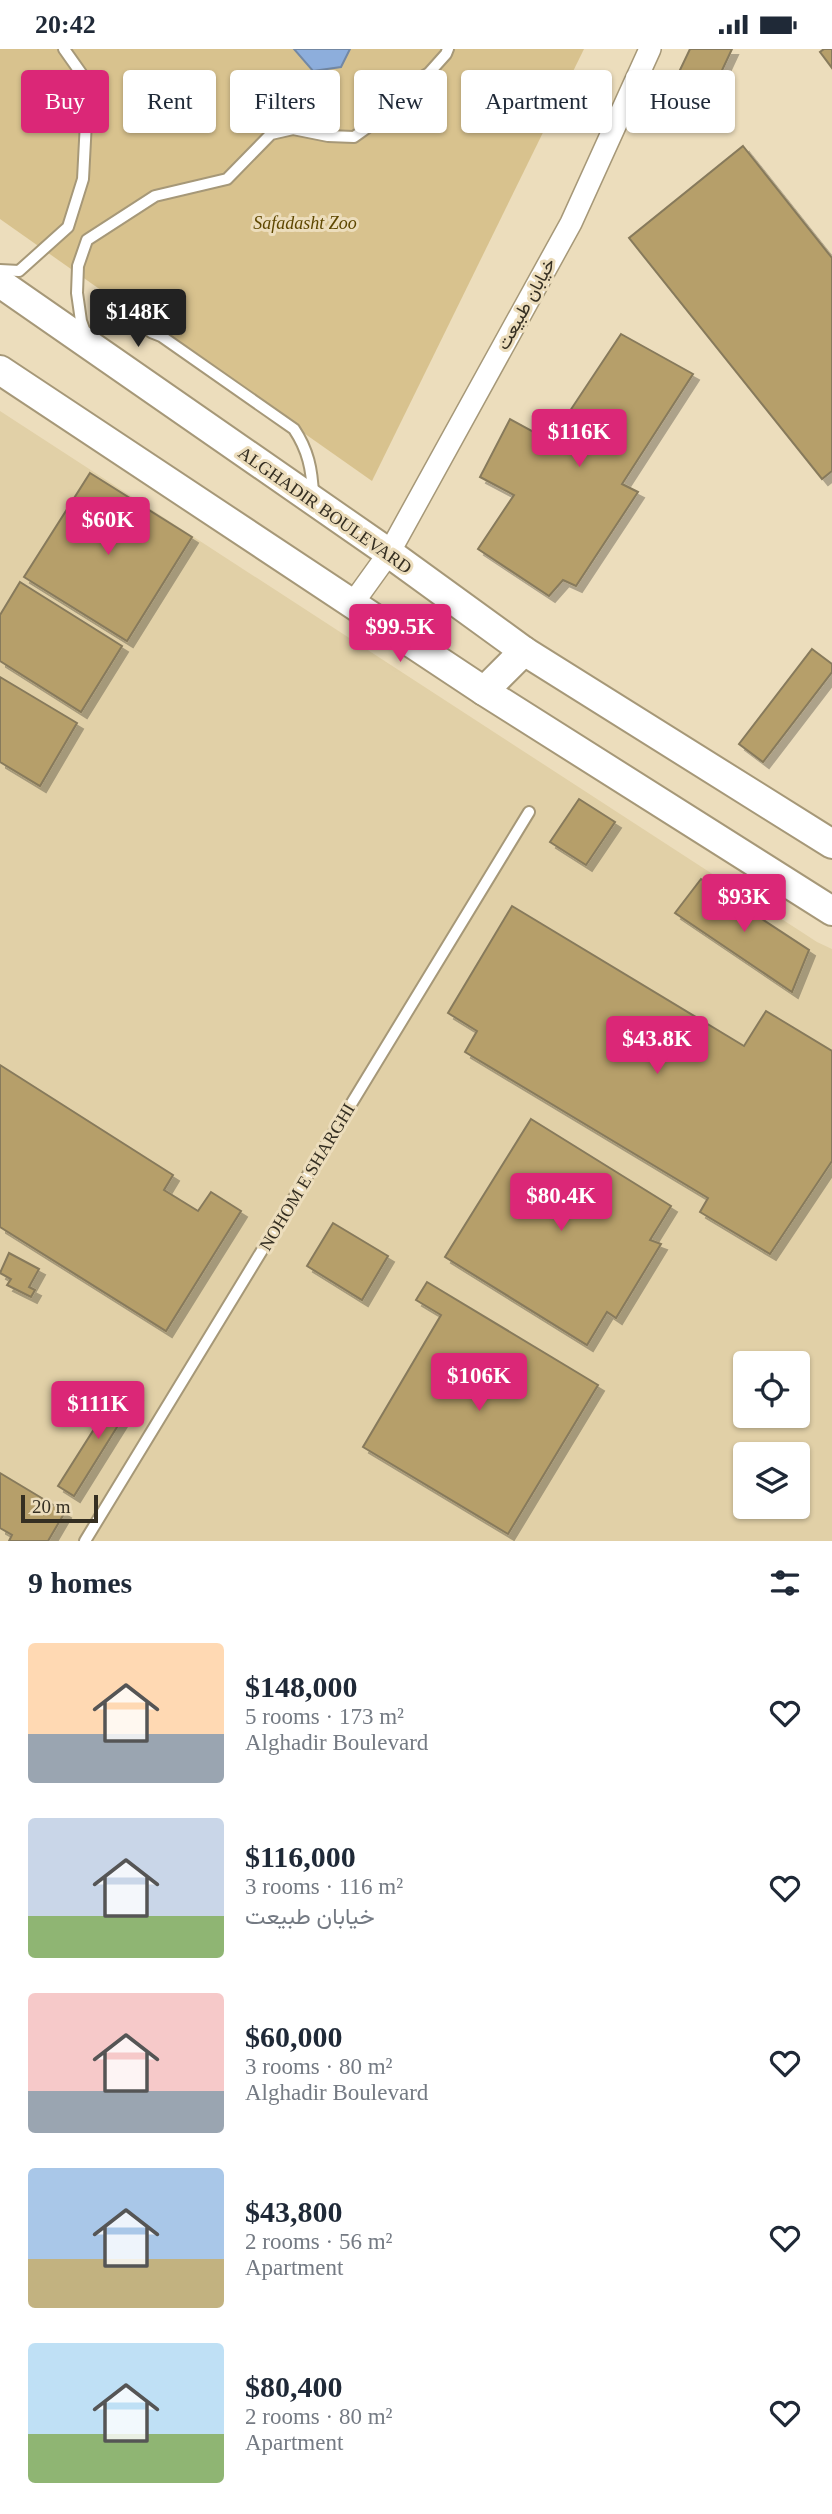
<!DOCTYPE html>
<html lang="en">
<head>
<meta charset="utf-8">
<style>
  :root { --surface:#fff; --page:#f6f6f7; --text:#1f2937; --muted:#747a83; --accent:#db2777 }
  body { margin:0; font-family:"Times New Roman",Vazirmatn,serif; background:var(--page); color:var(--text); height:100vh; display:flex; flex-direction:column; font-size:26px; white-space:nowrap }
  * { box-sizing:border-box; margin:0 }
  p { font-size:23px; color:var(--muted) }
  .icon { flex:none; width:38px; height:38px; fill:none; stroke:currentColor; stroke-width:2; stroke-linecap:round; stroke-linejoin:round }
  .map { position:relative; height:1492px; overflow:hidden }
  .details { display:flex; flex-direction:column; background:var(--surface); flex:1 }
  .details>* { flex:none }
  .guide { position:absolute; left:21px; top:21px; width:791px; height:63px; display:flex; gap:14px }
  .fabs { position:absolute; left:733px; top:1302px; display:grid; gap:14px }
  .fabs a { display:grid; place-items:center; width:77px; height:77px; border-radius:7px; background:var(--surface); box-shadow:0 2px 5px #0004; font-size:35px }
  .scale { position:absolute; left:21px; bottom:18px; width:77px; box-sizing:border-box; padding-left:7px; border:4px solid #352f22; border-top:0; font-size:19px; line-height:24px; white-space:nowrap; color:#352f22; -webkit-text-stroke:5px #ecddbc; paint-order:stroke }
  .price { position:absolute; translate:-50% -60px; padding:0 16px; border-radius:7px; background:var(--accent); color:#fff; font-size:23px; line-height:46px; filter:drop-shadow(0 2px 4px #0008) }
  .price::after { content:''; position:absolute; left:50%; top:42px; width:21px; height:16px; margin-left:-10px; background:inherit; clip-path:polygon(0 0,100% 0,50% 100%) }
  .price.on { background:#222; color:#fff }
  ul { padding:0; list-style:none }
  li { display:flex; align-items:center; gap:21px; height:175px; padding:0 28px }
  li span { display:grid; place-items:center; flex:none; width:196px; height:140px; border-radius:7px; color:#555 }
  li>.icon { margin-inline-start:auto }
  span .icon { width:84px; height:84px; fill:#fffc; stroke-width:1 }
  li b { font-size:30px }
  h2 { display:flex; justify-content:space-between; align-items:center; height:84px; padding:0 28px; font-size:30px }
  .tag { padding:0 24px; border-radius:7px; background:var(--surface); box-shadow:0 2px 5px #0004; font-size:24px; line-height:63px }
  .tag.on { background:var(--accent); color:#fff }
  .status { display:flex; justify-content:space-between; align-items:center; height:49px; padding:0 35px; background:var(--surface); direction:ltr }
  .status svg { height:19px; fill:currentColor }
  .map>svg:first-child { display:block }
  .built { fill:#e1d0a7; fill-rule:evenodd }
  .green { fill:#d8c28e }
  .water { fill:#8daedc; stroke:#7388a4; stroke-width:2 }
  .building { fill:#b69f6a; stroke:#877a5b; stroke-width:2; filter:url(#shadow) }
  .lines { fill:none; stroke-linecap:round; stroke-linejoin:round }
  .lane-casing { stroke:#a69878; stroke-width:14 }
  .street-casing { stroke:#a69878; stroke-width:24 }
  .secondary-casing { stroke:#a69878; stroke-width:32 }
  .lane { stroke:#fff; stroke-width:10 }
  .street { stroke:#fff; stroke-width:21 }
  .secondary { stroke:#fff; stroke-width:28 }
  .labels { text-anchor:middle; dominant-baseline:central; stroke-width:6; stroke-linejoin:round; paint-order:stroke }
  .park-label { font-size:18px; font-style:italic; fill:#5e4700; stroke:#ecddbc }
  .street-label { font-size:18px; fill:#352f22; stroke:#ecddbc }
</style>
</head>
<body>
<div class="status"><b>20:42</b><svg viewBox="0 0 49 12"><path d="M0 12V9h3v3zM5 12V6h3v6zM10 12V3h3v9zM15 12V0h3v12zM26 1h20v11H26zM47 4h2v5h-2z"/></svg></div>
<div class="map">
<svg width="832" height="1492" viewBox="0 0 832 1492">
  <defs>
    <filter id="shadow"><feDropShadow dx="6" dy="6" stdDeviation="0" flood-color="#0004"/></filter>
  </defs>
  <rect width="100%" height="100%" fill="#ecddbc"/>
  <path class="built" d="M0 362 817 893 832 900V1492H0ZM746 1314H798V1367H746ZM746 1405H798V1458H746Z"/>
  <polygon class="green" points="0,0 584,0 372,432 0,170"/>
  <polygon class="water" points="294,0 350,0 341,18 313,22"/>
  <g class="building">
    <polygon points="690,0 732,0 703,62 668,46"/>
    <polygon points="824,0 832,0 832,19 820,3"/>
    <polygon points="743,97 832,209 832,422 822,430 629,189"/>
    <polygon points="621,285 693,325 622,435 638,443 576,537 563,531 549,547 478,500 514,446 480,428 510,370 550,392"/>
    <polygon points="90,424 192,488 127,592 24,528"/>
    <polygon points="20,533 122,597 81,663 0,612 0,566"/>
    <polygon points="812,600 832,615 832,623 763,713 739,695"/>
    <polygon points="0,628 77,674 40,737 0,713"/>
    <polygon points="579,750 615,773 586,816 550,793"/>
    <polygon points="701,830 809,901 792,943 675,864"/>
    <polygon points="512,857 744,997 766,962 832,1002 832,1112 770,1205 700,1163 708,1149 465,1003 477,982 448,964"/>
    <polygon points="0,1016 173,1126 164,1141 198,1162 211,1143 241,1162 166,1282 0,1178"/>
    <polygon points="531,1070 671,1157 650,1191 661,1195 616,1269 607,1263 587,1296 445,1208"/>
    <polygon points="333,1174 388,1207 362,1251 307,1217"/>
    <polygon points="9,1204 39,1220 29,1238 35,1241 31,1248 7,1236 11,1230 0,1224"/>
    <polygon points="427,1233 598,1336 508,1485 363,1398 441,1266 416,1251"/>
    <polygon points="122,1336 137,1346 74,1447 58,1437"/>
    <polygon points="0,1424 65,1463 48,1492 9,1492 12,1486 0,1479"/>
  </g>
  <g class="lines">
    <g class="lane-casing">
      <g id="lane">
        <polyline points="0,221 19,222 68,178 83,130 88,34 64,0"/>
        <path d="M151 283 161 287 294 380C308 401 312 420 313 446"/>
        <polyline points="86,286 81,272 77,244 78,217 87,191 155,147 227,130 271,85 293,80 328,87 354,88 375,73 403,39 429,24 446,5 448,0"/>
        <polyline points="85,1492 529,763"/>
      </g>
    </g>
    <g class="street-casing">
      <polyline id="street" points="353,554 389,504 571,174 650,0"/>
    </g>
    <g class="secondary-casing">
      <g id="secondary">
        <polyline points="0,234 389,504 524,602 832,795"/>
        <polyline points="0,321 484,642 832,862"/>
        <polyline points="484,642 524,602"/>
      </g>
    </g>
    <use href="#lane" class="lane"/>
    <use href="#street" class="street"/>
    <use href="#secondary" class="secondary"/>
  </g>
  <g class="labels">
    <g class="park-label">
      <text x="305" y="174">Safadasht Zoo</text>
    </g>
    <g class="street-label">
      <text transform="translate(526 255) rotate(-61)">خیابان طبیعت</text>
      <text transform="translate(325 461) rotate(35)">ALGHADIR BOULEVARD</text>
      <text transform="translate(307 1128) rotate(-59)">NOHOM E SHARGHI</text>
    </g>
  </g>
</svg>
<div class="fabs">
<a><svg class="icon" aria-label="locate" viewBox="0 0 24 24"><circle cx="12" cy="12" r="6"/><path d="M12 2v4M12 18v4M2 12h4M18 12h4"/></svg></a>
<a><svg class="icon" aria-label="layers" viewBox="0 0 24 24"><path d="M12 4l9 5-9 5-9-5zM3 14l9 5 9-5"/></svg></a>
</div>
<div class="scale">20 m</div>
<b class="price on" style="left:138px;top:300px">$148K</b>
<b class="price" style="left:579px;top:420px">$116K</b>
<b class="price" style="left:108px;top:508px">$60K</b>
<b class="price" style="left:400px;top:615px">$99.5K</b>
<b class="price" style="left:744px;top:885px">$93K</b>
<b class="price" style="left:657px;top:1027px">$43.8K</b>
<b class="price" style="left:561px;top:1184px">$80.4K</b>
<b class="price" style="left:479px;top:1364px">$106K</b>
<b class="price" style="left:98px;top:1392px">$111K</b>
<div class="guide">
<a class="tag on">Buy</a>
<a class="tag">Rent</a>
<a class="tag">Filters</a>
<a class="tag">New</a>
<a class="tag">Apartment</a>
<a class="tag">House</a>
</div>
</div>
<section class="details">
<h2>9 homes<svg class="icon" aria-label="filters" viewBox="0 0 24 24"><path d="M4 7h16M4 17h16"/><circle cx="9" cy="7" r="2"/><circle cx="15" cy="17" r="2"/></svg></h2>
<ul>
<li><span style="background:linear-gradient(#ffd9b3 65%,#9aa5b1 0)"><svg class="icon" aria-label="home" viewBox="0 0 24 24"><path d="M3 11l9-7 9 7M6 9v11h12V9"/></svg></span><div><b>$148,000</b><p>5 rooms · 173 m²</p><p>Alghadir Boulevard</p></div><svg class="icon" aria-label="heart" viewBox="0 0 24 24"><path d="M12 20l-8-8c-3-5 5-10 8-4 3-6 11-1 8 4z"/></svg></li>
<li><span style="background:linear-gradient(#c9d6e8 70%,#8fb573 0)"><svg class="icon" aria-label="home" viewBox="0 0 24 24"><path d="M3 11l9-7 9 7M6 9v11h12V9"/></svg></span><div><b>$116,000</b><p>3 rooms · 116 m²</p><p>خیابان طبیعت</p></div><svg class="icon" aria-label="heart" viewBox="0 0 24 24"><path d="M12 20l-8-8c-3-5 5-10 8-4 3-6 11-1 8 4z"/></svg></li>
<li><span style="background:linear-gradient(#f6c9c9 70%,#9aa5b1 0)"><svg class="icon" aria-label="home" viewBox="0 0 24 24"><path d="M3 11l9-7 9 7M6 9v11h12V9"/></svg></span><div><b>$60,000</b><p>3 rooms · 80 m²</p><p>Alghadir Boulevard</p></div><svg class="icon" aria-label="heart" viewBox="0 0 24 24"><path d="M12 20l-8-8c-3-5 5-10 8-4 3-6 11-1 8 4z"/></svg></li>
<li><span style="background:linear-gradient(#a9c7e8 65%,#c2b280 0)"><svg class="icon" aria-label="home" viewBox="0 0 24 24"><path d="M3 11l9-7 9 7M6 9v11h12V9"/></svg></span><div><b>$43,800</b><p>2 rooms · 56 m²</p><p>Apartment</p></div><svg class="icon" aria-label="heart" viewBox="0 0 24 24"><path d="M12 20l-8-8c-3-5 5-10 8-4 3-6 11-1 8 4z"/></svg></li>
<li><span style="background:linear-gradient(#bfe0f5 65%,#8fb573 0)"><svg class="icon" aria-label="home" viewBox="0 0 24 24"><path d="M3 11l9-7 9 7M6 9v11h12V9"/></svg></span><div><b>$80,400</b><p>2 rooms · 80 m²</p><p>Apartment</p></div><svg class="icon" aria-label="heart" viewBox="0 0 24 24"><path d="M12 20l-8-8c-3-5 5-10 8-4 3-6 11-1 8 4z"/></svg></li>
</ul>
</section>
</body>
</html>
